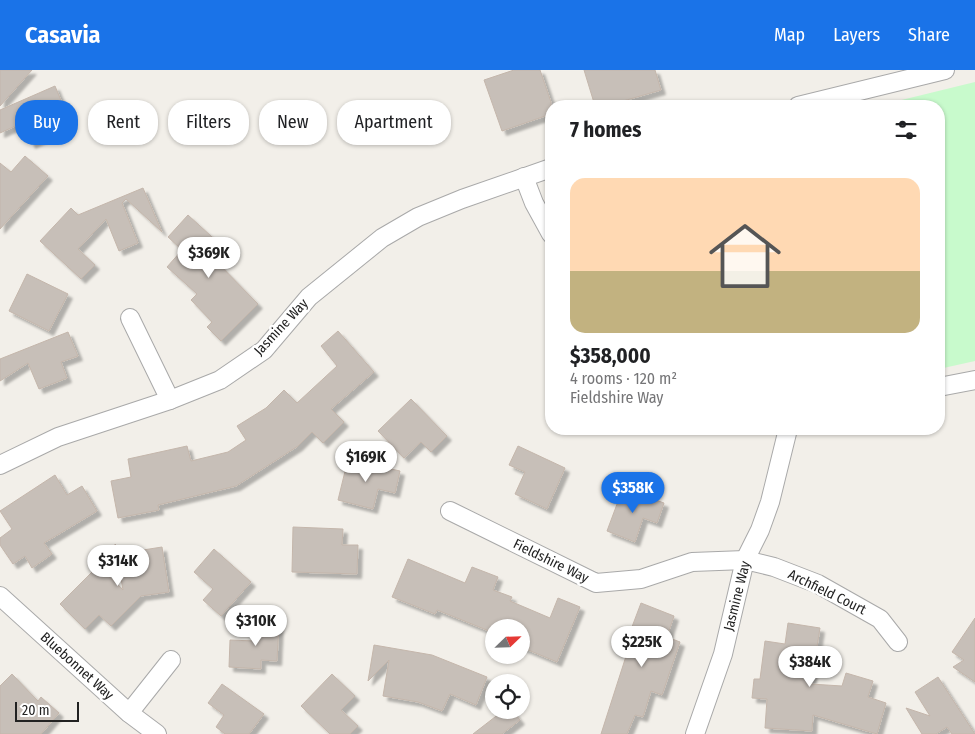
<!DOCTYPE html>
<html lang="en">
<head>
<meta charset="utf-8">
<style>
  :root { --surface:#fff; --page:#f6f6f6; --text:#202124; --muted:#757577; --line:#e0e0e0; --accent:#1a73e8 }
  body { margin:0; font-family:"Fira Sans Condensed",sans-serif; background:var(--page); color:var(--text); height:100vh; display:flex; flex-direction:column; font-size:19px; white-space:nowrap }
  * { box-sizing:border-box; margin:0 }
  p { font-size:16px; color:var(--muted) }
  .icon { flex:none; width:28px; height:28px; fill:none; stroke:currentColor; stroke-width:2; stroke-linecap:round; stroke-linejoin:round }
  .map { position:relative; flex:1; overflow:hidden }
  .details { position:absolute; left:545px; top:30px; width:400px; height:335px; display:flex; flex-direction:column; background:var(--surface); border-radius:20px; box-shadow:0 1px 4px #0004 }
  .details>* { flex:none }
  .guide { position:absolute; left:15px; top:30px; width:455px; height:45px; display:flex; gap:10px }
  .needle { width:32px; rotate:67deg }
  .fabs { position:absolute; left:485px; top:549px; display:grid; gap:10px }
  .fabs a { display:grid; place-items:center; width:45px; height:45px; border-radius:50%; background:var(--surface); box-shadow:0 1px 4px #0004; font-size:25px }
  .scale { position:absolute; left:15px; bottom:12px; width:64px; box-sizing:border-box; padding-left:5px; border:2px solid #222; border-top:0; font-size:14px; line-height:18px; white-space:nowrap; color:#222; -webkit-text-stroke:4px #fff; paint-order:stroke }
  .price { position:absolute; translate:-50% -42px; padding:0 11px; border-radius:18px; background:#fff; color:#222; font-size:16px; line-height:32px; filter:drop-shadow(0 1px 2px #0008) }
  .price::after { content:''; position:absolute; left:50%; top:30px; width:15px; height:11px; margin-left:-8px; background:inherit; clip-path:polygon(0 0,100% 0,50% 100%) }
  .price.selected { background:var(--accent); color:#fff }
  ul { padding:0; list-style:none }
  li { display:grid; align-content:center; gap:10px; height:265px; padding:0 25px }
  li+li { border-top:1px solid var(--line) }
  li span { display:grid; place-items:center; height:155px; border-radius:15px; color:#555 }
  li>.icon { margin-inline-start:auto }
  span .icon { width:90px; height:90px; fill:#fffc; stroke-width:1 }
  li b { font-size:21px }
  h2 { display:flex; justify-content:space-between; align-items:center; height:60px; padding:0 25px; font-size:21px }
  .tag { padding:0 18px; border-radius:20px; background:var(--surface); box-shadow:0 1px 4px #0004; font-size:18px; line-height:45px }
  .tag.selected { background:var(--accent); color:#fff }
  header { display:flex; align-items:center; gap:30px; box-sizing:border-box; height:70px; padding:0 25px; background:var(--accent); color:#fff }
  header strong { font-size:24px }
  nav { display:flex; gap:28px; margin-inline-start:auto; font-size:18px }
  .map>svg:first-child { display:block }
  .park { fill:#c8facc }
  .building { fill:#c7bfb8; stroke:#c4b6ab; filter:url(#shadow) }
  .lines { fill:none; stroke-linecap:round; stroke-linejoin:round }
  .street-casing { stroke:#a9a9a9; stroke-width:20 }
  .street { stroke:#fff; stroke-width:18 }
  .labels { text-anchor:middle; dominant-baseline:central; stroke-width:5; stroke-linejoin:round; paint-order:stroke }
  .street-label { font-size:14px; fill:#222; stroke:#fff }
</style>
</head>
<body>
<header>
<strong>Casavia</strong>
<nav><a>Map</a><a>Layers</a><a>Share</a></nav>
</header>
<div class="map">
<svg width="975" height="664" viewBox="0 0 975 664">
  <defs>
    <filter id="shadow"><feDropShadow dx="4.5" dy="4.5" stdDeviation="1" flood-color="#0004"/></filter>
  </defs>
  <rect width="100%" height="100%" fill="#f2efe9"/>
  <polygon class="park" points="975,12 975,291 939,299 939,36 877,36"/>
  <g class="building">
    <polygon points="0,0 32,0 0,36"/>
    <polygon points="514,0 540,0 551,32 551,44 502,61 484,10"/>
    <polygon points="584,0 655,0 661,20 606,36 595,36"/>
    <polygon points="55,16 63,35 48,41 57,62 31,74 22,53 0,63 0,40"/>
    <polygon points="25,86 48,106 0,159 0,93 11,102"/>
    <polygon points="143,118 162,162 126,129 122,133 138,173 119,181 106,149 78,179 95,195 81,209 40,171 71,138 78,145"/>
    <polygon points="188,145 222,176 212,187 258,234 221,271 207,257 212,252 191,230 197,224 167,197 182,180 168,167"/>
    <polygon points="27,204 68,224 49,261 9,241"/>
    <polygon points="338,261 374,302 331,339 344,352 323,373 312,362 298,376 236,416 158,435 159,440 118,448 111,411 131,407 128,389 187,376 191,391 228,382 246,370 237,356 266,338 284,320 297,333 337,296 321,276"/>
    <polygon points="68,262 78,286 61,292 67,308 39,319 28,293 0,311 0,289"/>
    <polygon points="411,329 447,366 431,382 421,372 404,388 378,361"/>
    <polygon points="518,376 565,398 547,439 515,424 525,402 509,395"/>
    <polygon points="348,389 400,401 395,423 378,419 373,439 338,430"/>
    <polygon points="55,405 67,425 82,416 97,441 44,473 52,484 32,498 25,486 13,494 0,475 0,468 12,459 0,441"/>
    <polygon points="623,418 664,433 657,453 643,448 635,472 607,461"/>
    <polygon points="293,457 343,459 342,475 358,475 357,504 292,502"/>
    <polygon points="115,474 125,489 124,483 162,477 169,522 141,526 111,556 99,545 85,559 60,534 98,496 123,520"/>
    <polygon points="214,479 251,512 221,546 203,530 213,519 194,502"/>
    <polygon points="408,489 465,513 472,497 498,507 493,520 512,527 510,531 550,548 558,528 580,537 557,592 521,577 521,558 494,558 494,563 437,540 435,544 392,527"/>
    <polygon points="641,533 674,546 667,567 680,572 662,625 651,621 643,647 635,645 627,664 601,664 628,580 624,578"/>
    <polygon points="975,548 975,612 953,597 964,590 952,582"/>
    <polygon points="256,551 279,553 277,591 261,590 261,599 229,597 230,570 255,571"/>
    <polygon points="788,553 820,558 811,614 842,616 846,603 873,611 868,627 886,633 877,664 813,645 812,661 765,658 767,629 752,628 754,609 760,609 765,571 785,574"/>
    <polygon points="374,575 432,585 487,607 476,635 450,624 442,641 418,632 383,626 389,590 368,611"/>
    <polygon points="12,604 38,631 41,627 59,643 41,664 0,664 0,616"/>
    <polygon points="332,604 355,626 341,640 358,656 350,664 330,664 301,636"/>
    <polygon points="938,607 975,664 952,664 947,657 936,664 922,664 906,638 930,646 915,622"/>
    <polygon points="222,614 264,644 249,664 225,664 216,657 224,645 208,633"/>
    <polygon points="504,640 512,640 520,650 502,664 473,664"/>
  </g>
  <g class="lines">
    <g class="street-casing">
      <g id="street">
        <polyline points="798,36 945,0"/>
        <polyline points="524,107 534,133 551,164"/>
        <polyline points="130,248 170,330"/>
        <polyline points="939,317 975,310"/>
        <polyline points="0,395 58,367 170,330 220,310 264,280 309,227 382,168 418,147 462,129 551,98"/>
        <polyline points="450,441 596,513 641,509 692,492 745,490 774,497 818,514 880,549 898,572"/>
        <polyline points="0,526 129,643 157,664"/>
        <polyline points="129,643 171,590"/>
        <polyline points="695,664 723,584 745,490 760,460 770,432 788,359"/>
      </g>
    </g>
    <use href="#street" class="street"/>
  </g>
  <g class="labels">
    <g class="street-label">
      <text transform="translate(281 257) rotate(-47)">Jasmine Way</text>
      <text transform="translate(551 491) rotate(26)">Fieldshire Way</text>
      <text transform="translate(827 522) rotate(26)">Archfield Court</text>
      <text transform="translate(737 526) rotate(-76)">Jasmine Way</text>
      <text transform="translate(77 596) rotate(42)">Bluebonnet Way</text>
    </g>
  </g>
</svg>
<div class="fabs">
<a><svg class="needle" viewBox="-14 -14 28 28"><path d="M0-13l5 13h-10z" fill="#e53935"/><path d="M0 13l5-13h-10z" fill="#757577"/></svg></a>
<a><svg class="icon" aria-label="locate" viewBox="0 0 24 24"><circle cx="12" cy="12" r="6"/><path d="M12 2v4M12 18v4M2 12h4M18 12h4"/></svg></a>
</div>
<div class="scale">20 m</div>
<b class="price" style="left:209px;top:209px">$369K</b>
<b class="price" style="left:366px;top:413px">$169K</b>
<b class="price selected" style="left:633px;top:444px">$358K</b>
<b class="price" style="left:118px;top:517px">$314K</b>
<b class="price" style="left:256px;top:577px">$310K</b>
<b class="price" style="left:642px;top:598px">$225K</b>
<b class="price" style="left:810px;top:618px">$384K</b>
<div class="guide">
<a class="tag selected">Buy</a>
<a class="tag">Rent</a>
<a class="tag">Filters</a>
<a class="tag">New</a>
<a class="tag">Apartment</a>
</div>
<section class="details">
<h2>7 homes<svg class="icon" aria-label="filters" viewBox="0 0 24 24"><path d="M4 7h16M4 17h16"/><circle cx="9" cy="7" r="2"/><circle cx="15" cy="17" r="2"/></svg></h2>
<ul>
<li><span style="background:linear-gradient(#ffd9b3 60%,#c2b280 0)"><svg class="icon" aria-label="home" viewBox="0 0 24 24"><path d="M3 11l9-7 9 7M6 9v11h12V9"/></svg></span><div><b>$358,000</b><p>4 rooms · 120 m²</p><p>Fieldshire Way</p></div></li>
</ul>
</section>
</div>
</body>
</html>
